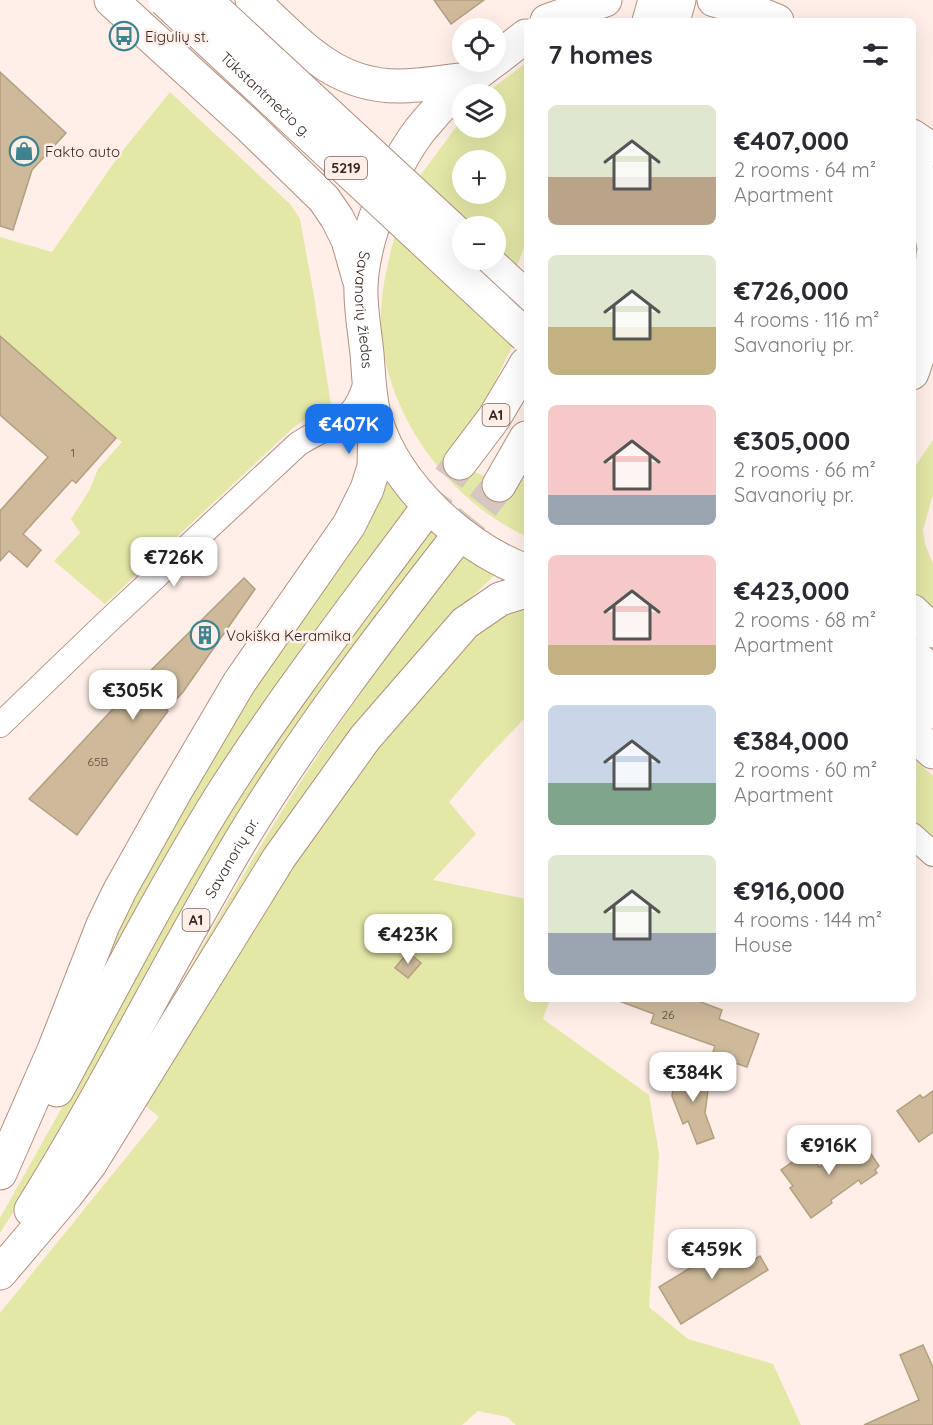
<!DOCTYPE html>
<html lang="en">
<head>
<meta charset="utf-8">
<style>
  :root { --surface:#fff; --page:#f7f7f7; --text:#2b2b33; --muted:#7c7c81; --accent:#1a73e8 }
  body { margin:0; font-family:Quicksand,sans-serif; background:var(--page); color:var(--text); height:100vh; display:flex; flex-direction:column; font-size:22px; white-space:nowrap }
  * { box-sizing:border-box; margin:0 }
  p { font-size:20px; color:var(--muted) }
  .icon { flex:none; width:33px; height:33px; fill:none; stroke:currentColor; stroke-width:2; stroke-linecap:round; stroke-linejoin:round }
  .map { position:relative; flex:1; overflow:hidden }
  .details { position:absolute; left:524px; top:18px; width:392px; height:984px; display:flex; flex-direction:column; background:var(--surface); border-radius:9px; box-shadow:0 6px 24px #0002 }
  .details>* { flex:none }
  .tools { position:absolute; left:452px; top:18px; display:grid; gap:12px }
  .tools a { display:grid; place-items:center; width:54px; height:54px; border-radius:50%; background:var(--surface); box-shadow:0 6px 24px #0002; font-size:30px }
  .price { position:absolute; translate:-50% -51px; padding:0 14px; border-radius:12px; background:#fff; color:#222; font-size:20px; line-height:39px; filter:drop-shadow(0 2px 3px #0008) }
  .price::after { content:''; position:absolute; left:50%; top:36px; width:18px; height:14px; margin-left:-9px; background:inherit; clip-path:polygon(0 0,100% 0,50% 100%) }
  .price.current { background:var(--accent); color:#fff }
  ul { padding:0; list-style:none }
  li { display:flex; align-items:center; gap:18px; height:150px; padding:0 24px }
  li span { display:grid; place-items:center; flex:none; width:168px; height:120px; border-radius:9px; color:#555 }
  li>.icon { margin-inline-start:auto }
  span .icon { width:72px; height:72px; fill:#fffc; stroke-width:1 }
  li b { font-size:26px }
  h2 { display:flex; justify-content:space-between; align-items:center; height:72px; padding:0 24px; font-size:26px }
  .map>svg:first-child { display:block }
  .green { fill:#e3e8a7; fill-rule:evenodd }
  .building { fill:#ceba9b; stroke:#b29f80; stroke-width:1.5 }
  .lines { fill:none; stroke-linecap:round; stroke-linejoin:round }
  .trunk-tunnel { stroke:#d7c7c0; stroke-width:33; stroke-dasharray:33 16; stroke-linecap:butt }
  .minor-casing { stroke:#b28f7f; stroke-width:26 }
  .primary-casing { stroke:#b28f7f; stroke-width:35 }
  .trunk-casing { stroke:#b28f7f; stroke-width:35 }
  .minor { stroke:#fff; stroke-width:24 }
  .primary { stroke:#fff; stroke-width:33 }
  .trunk { stroke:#fff; stroke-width:33 }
  .trunk-bridge-casing { stroke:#b28f7f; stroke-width:35; stroke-linecap:butt }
  .trunk-bridge { stroke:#fff; stroke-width:33 }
  .labels { text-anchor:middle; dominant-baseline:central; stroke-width:5; stroke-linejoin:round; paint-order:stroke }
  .number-label { font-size:12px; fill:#5b4c3f }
  .shield { fill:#ffefe8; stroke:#72635c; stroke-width:1.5 }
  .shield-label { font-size:14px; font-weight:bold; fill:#352720 }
  .poi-label { font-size:15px; fill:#352720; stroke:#ffefe8; text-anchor:start }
  .street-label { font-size:15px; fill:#352720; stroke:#ffefe8 }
</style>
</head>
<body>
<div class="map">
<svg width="933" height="1425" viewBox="0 0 933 1425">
  <rect width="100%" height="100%" fill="#ffefe8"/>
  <g class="green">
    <path d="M526 63V242L517 266 495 246V226H474L420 176 462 119V128H495V94H485ZM462 160H495V194H462Z"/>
    <polygon points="170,92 290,204 300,219 314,296 331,405 314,413 293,428 105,604 54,561 80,533 71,519 89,491 98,469 122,442 116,438 0,336 0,237 52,252 120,154"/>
    <path d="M395 235 513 344 481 411 471 470 514 491 526 473V536C449 502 383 411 381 325 380 294 387 265 395 235Z"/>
    <polygon points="933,440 933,495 923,530 925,544 933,564 933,617 912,595 912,471"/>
    <polygon points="386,481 410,508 306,642 246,728 70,1033 147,874 262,673"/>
    <polygon points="432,528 443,537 0,1233 0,1218 227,813 354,628"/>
    <path d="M466 554 496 574 456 612 164 1014C212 929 259 844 313 763 360 691 412 621 466 554Z"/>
    <polygon points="526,607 526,717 483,762 449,802 476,834 433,880 526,899 526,999 550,999 543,1019 649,1095 659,1154 649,1307 688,1339 773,1364 801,1425 516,1425 507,1417 478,1411 462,1425 0,1425 0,1313 159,1117 141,1102 232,958 291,871 347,790 407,712 430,682 489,623"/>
    <polygon points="912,757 933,776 933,840 912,820"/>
  </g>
  <g class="building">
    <polygon points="434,0 484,0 451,24"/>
    <polygon points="0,72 66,133 32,170 13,230 0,226"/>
    <polygon points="0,336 116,438 76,483 72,480 23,534 41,550 27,567 9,551 0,561 0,511 48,457 0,415"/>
    <polygon points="244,578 255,589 183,692 166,710 168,711 77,835 29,799 124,697"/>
    <polygon points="408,952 421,963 408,978 395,968"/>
    <polygon points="619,999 693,999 722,1010 719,1019 759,1034 747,1067 735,1063 733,1067 711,1059 715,1046 651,1023 654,1014 619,1001"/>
    <polygon points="676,1070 710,1075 705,1113 714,1138 697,1144 688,1121 683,1124 672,1096"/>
    <polygon points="933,1091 933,1132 919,1142 897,1111 920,1095 923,1098"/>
    <polygon points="861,1139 879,1166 875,1170 877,1173 861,1184 859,1180 831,1200 832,1203 811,1218 790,1188 793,1186 781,1170 808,1151 819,1167"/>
    <polygon points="741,1237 755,1259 760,1256 768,1270 681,1324 659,1287"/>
    <polygon points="923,1345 933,1367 933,1425 864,1425 919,1400 900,1355"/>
  </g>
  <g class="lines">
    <g class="trunk-tunnel">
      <polyline points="420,518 460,463"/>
      <polyline points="452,544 499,485"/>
    </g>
    <g class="minor-casing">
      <g id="minor">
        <path d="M0 725 105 624 298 444C336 419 353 428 367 379"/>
        <polyline points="912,835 933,854"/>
      </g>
    </g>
    <g class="primary-casing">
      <polyline id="primary" points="912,136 933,150"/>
    </g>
    <g class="trunk-casing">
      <g id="trunk">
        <polyline points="111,0 248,125 324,199 337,218 348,240 359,279"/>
        <path d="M252 0C298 42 333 87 400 86 423 86 447 81 469 79"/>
        <polyline points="714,0 752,11 777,21"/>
        <polyline points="547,21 605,0"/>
        <polyline points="649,21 655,0"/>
        <polyline points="673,21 679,0"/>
        <polyline points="495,60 526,36"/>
        <path id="s1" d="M492 62C465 81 441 104 420 130 391 168 363 238 361 286 360 308 365 332 367 354 369 376 369 400 376 421 397 487 463 547 526 571"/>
        <path d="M912 159C923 186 930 214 933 243"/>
        <polyline points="486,260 526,297"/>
        <path d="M912 373C926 336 930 294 933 255"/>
        <polyline points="460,463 494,418 526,364"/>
        <polyline points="499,485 526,438"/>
        <polyline points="912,611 933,631"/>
        <polyline points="912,654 933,673"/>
        <polyline points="912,692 933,712"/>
        <polyline points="912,733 933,752"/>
        <path d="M57 1090C110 992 162 891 221 796 282 700 352 610 420 518"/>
        <polyline points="0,1173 54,1050 103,925 120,890 175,792 239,683 349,525 367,489 374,467 375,419"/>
        <path id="s2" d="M31 1210C107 1088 170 959 244 835 306 733 379 638 452 544"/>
        <polyline points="0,1273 67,1194 90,1164 279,858 365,738 465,623 500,599 526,591"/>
      </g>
    </g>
    <use href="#minor" class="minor"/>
    <use href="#primary" class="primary"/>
    <use href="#trunk" class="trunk"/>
    <g class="trunk-bridge-casing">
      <g id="trunk-bridge">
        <path id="s3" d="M165 0 526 336"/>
        <polyline points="205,0 462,238"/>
      </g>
    </g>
    <use href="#trunk-bridge" class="trunk-bridge"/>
  </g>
  <defs>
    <g id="bus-ring" transform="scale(1.5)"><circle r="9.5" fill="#ffefe8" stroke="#3e848f" stroke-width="1.5"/><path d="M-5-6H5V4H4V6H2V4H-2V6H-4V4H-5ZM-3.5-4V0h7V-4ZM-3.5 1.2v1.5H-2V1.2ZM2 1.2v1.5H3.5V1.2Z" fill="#3e848f"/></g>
    <g id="shop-ring" transform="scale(1.5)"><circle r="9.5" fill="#ffefe8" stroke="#3e848f" stroke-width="1.5"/><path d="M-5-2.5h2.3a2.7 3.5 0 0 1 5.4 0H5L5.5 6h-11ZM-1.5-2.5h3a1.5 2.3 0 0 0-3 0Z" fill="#3e848f"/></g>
    <g id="building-ring" transform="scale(1.5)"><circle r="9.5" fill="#ffefe8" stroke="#3e848f" stroke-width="1.5"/><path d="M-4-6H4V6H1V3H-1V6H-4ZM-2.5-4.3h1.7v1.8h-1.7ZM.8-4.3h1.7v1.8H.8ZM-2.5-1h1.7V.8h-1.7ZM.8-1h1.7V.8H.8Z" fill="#3e848f"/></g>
  </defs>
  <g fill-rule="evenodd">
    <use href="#bus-ring" x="124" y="36"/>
    <use href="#shop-ring" x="24" y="151"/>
    <use href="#building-ring" x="205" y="635"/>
  </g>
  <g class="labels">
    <g class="number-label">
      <text x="73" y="452">1</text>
      <text x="98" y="761">65B</text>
      <text x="668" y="1014">26</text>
    </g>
    <g class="shield">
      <rect x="325" y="157" width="42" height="22" rx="4.5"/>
      <rect x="482.5" y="404" width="27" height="22" rx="4.5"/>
      <rect x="182.5" y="909" width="27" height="22" rx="4.5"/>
    </g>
    <g class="shield-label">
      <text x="346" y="168">5219</text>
      <text x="496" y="415">A1</text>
      <text x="196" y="920">A1</text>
    </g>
    <g class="poi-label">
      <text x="145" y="36">Eigulių st.</text>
      <text x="45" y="151">Fakto auto</text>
      <text x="226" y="635">Vokiška Keramika</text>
    </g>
    <g class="street-label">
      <text stroke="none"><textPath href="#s3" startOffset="138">Tūkstantmečio g.</textPath></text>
      <text stroke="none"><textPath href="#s1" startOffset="292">Savanorių žiedas</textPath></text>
      <text stroke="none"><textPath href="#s2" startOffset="405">Savanorių pr.</textPath></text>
    </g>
  </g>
</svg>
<div class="tools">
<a><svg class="icon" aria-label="locate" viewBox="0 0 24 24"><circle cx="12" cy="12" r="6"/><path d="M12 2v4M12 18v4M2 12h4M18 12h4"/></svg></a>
<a><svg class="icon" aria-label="layers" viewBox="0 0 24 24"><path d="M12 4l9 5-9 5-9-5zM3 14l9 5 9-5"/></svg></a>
<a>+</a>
<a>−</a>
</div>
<b class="price current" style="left:349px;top:455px">€407K</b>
<b class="price" style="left:174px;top:588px">€726K</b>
<b class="price" style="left:133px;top:721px">€305K</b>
<b class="price" style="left:408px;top:965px">€423K</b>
<b class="price" style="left:693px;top:1103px">€384K</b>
<b class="price" style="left:829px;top:1176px">€916K</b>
<b class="price" style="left:712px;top:1280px">€459K</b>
<section class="details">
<h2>7 homes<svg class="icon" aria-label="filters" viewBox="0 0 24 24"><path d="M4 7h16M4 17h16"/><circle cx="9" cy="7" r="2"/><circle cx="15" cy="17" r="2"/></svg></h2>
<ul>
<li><span style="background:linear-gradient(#dfe7d0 60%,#b9a48a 0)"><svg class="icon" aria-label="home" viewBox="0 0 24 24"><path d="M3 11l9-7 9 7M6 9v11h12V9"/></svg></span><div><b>€407,000</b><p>2 rooms · 64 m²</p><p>Apartment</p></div></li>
<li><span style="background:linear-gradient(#dfe7d0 60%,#c2b280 0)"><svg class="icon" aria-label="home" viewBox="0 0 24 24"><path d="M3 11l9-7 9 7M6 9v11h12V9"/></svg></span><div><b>€726,000</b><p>4 rooms · 116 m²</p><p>Savanorių pr.</p></div></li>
<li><span style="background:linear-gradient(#f6c9c9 75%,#9aa5b1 0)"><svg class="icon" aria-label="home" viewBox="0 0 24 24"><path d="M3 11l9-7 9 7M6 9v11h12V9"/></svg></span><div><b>€305,000</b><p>2 rooms · 66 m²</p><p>Savanorių pr.</p></div></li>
<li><span style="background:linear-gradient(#f6c9c9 75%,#c2b280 0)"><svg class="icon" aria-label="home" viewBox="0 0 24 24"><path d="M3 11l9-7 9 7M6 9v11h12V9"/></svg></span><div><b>€423,000</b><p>2 rooms · 68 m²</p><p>Apartment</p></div></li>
<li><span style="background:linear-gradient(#c9d6e8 65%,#7fa58c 0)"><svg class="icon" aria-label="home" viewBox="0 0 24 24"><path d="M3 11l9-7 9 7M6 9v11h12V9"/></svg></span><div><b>€384,000</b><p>2 rooms · 60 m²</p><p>Apartment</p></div></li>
<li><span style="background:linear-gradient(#dfe7d0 65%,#9aa5b1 0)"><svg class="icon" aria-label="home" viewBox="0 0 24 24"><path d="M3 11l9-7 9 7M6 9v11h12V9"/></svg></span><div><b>€916,000</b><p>4 rooms · 144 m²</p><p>House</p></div></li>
</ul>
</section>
</div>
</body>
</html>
